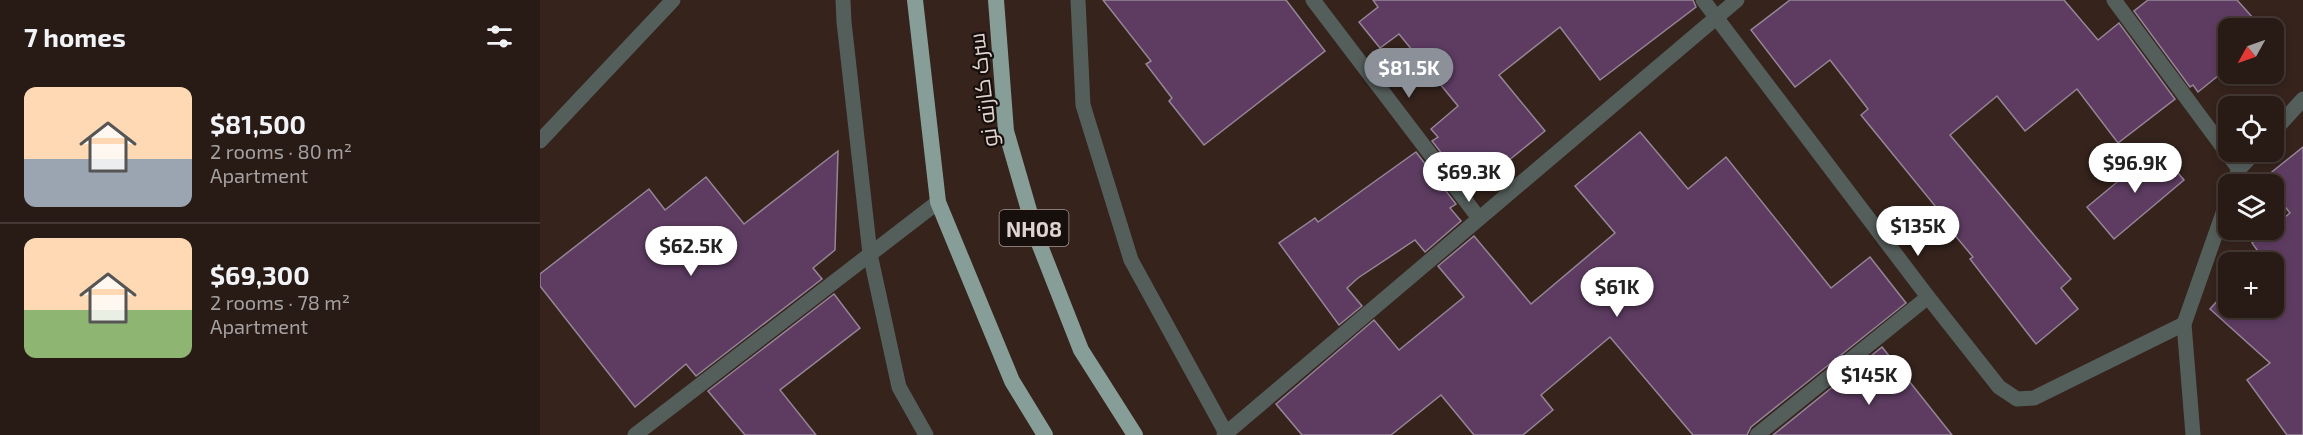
<!DOCTYPE html>
<html lang="en">
<head>
<meta charset="utf-8">
<style>
  :root { --surface:#281a15; --page:#30231e; --text:#f1f3f6; --muted:#a5a1a0; --line:#443834; --accent:#8c9099 }
  body { margin:0; font-family:"Exo 2",Cairo,sans-serif; background:var(--page); color:var(--text); height:100vh; display:flex; flex-direction:column; font-size:22px; white-space:nowrap }
  * { box-sizing:border-box; margin:0 }
  p { font-size:20px; color:var(--muted) }
  .icon { flex:none; width:33px; height:33px; fill:none; stroke:currentColor; stroke-width:2; stroke-linecap:round; stroke-linejoin:round }
  .map { position:relative; flex:1; overflow:hidden }
  .panel { display:flex; flex-direction:column; background:var(--surface); width:540px }
  .panel>* { flex:none }
  .needle { width:39px; rotate:230deg }
  .controls { position:absolute; left:1678px; top:18px; display:grid; gap:12px }
  .controls a { display:grid; place-items:center; width:66px; height:66px; border-radius:12px; background:var(--surface); box-shadow:0 3px 9px #0003,0 0 0 2px var(--line); font-size:30px }
  .price { position:absolute; translate:-50% -51px; padding:0 14px; border-radius:21px; background:#fff; color:#222; font-size:20px; line-height:39px; filter:drop-shadow(0 2px 3px #0008) }
  .price::after { content:''; position:absolute; left:50%; top:36px; width:18px; height:14px; margin-left:-9px; background:inherit; clip-path:polygon(0 0,100% 0,50% 100%) }
  .price.on { background:var(--accent); color:#fff }
  ul { padding:0; list-style:none }
  li { display:flex; align-items:center; gap:18px; height:150px; padding:0 24px }
  li+li { border-top:2px solid var(--line) }
  li span { display:grid; place-items:center; flex:none; width:168px; height:120px; border-radius:12px; color:#555 }
  li>.icon { margin-inline-start:auto }
  span .icon { width:72px; height:72px; fill:#fffc; stroke-width:1 }
  li b { font-size:26px }
  h2 { display:flex; justify-content:space-between; align-items:center; height:72px; padding:0 24px; font-size:26px }
  main { display:flex; flex:1; min-height:0 }
  .map>svg:first-child { display:block }
  .building { fill:#5e3c62; stroke:#958597; stroke-width:1.5 }
  .lines { fill:none; stroke-linecap:round; stroke-linejoin:round }
  .minor { stroke:#545e5b; stroke-width:15 }
  .tertiary { stroke:#545e5b; stroke-width:15 }
  .trunk { stroke:#869e97; stroke-width:16 }
  .labels { text-anchor:middle; dominant-baseline:central; stroke-width:4.5; stroke-linejoin:round; paint-order:stroke }
  .shield { fill:#170f0b; stroke:#a49995; stroke-width:1.5 }
  .shield-label { font-size:21px; font-weight:bold; fill:#e1d4d0 }
  .street-label { font-size:22px; fill:#e1d4d0; stroke:#170f0b }
</style>
</head>
<body>
<main>
<section class="panel">
<h2>7 homes<svg class="icon" aria-label="filters" viewBox="0 0 24 24"><path d="M4 7h16M4 17h16"/><circle cx="9" cy="7" r="2"/><circle cx="15" cy="17" r="2"/></svg></h2>
<ul>
<li><span style="background:linear-gradient(#ffd9b3 60%,#9aa5b1 0)"><svg class="icon" aria-label="home" viewBox="0 0 24 24"><path d="M3 11l9-7 9 7M6 9v11h12V9"/></svg></span><div><b>$81,500</b><p>2 rooms · 80 m²</p><p>Apartment</p></div></li>
<li><span style="background:linear-gradient(#ffd9b3 60%,#8fb573 0)"><svg class="icon" aria-label="home" viewBox="0 0 24 24"><path d="M3 11l9-7 9 7M6 9v11h12V9"/></svg></span><div><b>$69,300</b><p>2 rooms · 78 m²</p><p>Apartment</p></div></li>
</ul>
</section>
<div class="map">
<svg width="1763" height="435" viewBox="0 0 1763 435">
  <rect width="100%" height="100%" fill="#35231c"/>
  <g class="building">
    <polygon points="563,0 746,0 785,51 664,145 629,101 632,98 606,64 611,61"/>
    <polygon points="833,0 1153,0 1156,7 1060,80 1020,27 959,75 1005,131 931,191 892,141 898,137 891,129 918,106 859,34 840,48 819,22 838,7"/>
    <polygon points="1250,0 1524,0 1558,40 1579,23 1635,99 1578,143 1537,89 1485,131 1457,96 1410,135 1531,279 1521,288 1538,309 1496,344 1430,259 1433,257 1393,209 1396,207 1321,115 1328,109 1290,60 1255,87 1211,30"/>
    <polygon points="1608,0 1697,0 1722,28 1689,28 1689,67 1658,92 1653,85 1650,87 1594,11"/>
    <polygon points="1100,132 1148,189 1186,157 1291,288 1330,257 1366,303 1211,427 1207,435 1153,435 1070,337 1001,395 1013,410 983,435 934,435 901,395 851,435 762,435 736,404 834,320 859,350 924,297 898,266 934,236 991,304 1075,233 1035,186"/>
    <polygon points="1763,147 1763,435 1747,435 1707,380 1730,363 1670,309 1689,288 1689,308 1734,308 1734,262 1712,262 1720,254 1712,243 1729,230 1734,230 1734,226 1750,213 1734,193 1734,184 1727,184 1723,179"/>
    <polygon points="1617,149 1644,180 1574,239 1547,207"/>
    <polygon points="298,151 295,250 273,268 282,279 156,376 146,364 95,407 0,286 0,274 109,189 125,210 166,177 204,224"/>
    <polygon points="876,152 916,204 910,208 921,221 885,252 875,240 818,278 807,288 822,306 799,325 739,243 775,218 778,222"/>
    <polygon points="294,294 320,328 240,390 276,435 205,435 168,391"/>
    <polygon points="1342,347 1412,435 1233,435"/>
  </g>
  <g class="lines">
    <g class="minor">
      <polyline points="303,0 304,22 330,254 359,387 386,435"/>
      <polyline points="538,0 543,105 591,260 687,435"/>
      <polyline points="773,0 938,217"/>
      <polyline points="1163,0 1388,297 1459,387 1477,399 1494,398 1644,324"/>
      <polyline points="1574,0 1699,169"/>
      <polyline points="95,435 398,202"/>
      <polyline points="684,435 1197,0"/>
      <polyline points="1217,435 1388,297"/>
    </g>
    <g class="tertiary">
      <polyline points="1734,131 1763,99"/>
      <polyline points="0,141 133,0"/>
      <polyline points="1693,184 1699,169 1715,152"/>
      <polyline points="1653,435 1644,324 1689,196"/>
    </g>
    <g class="trunk">
      <polyline points="375,0 398,202 472,381 505,435"/>
      <polyline points="456,0 466,131 497,238 541,350 595,435"/>
    </g>
  </g>
  <g class="labels">
    <rect class="shield" x="459.5" y="210" width="69" height="36" rx="4.5"/>
    <g class="shield-label">
      <text x="494" y="228">NH08</text>
    </g>
    <g class="street-label">
      <text transform="translate(442 90) rotate(-97)">سرک کارته نو</text>
    </g>
  </g>
</svg>
<div class="controls">
<a><svg class="needle" viewBox="-14 -14 28 28"><path d="M0-13l5 13h-10z" fill="#e53935"/><path d="M0 13l5-13h-10z" fill="#a5a1a0"/></svg></a>
<a><svg class="icon" aria-label="locate" viewBox="0 0 24 24"><circle cx="12" cy="12" r="6"/><path d="M12 2v4M12 18v4M2 12h4M18 12h4"/></svg></a>
<a><svg class="icon" aria-label="layers" viewBox="0 0 24 24"><path d="M12 4l9 5-9 5-9-5zM3 14l9 5 9-5"/></svg></a>
<a>+</a>
</div>
<b class="price on" style="left:869px;top:99px">$81.5K</b>
<b class="price" style="left:1595px;top:194px">$96.9K</b>
<b class="price" style="left:929px;top:203px">$69.3K</b>
<b class="price" style="left:1378px;top:257px">$135K</b>
<b class="price" style="left:151px;top:277px">$62.5K</b>
<b class="price" style="left:1077px;top:318px">$61K</b>
<b class="price" style="left:1329px;top:406px">$145K</b>
</div>
</main>
</body>
</html>
